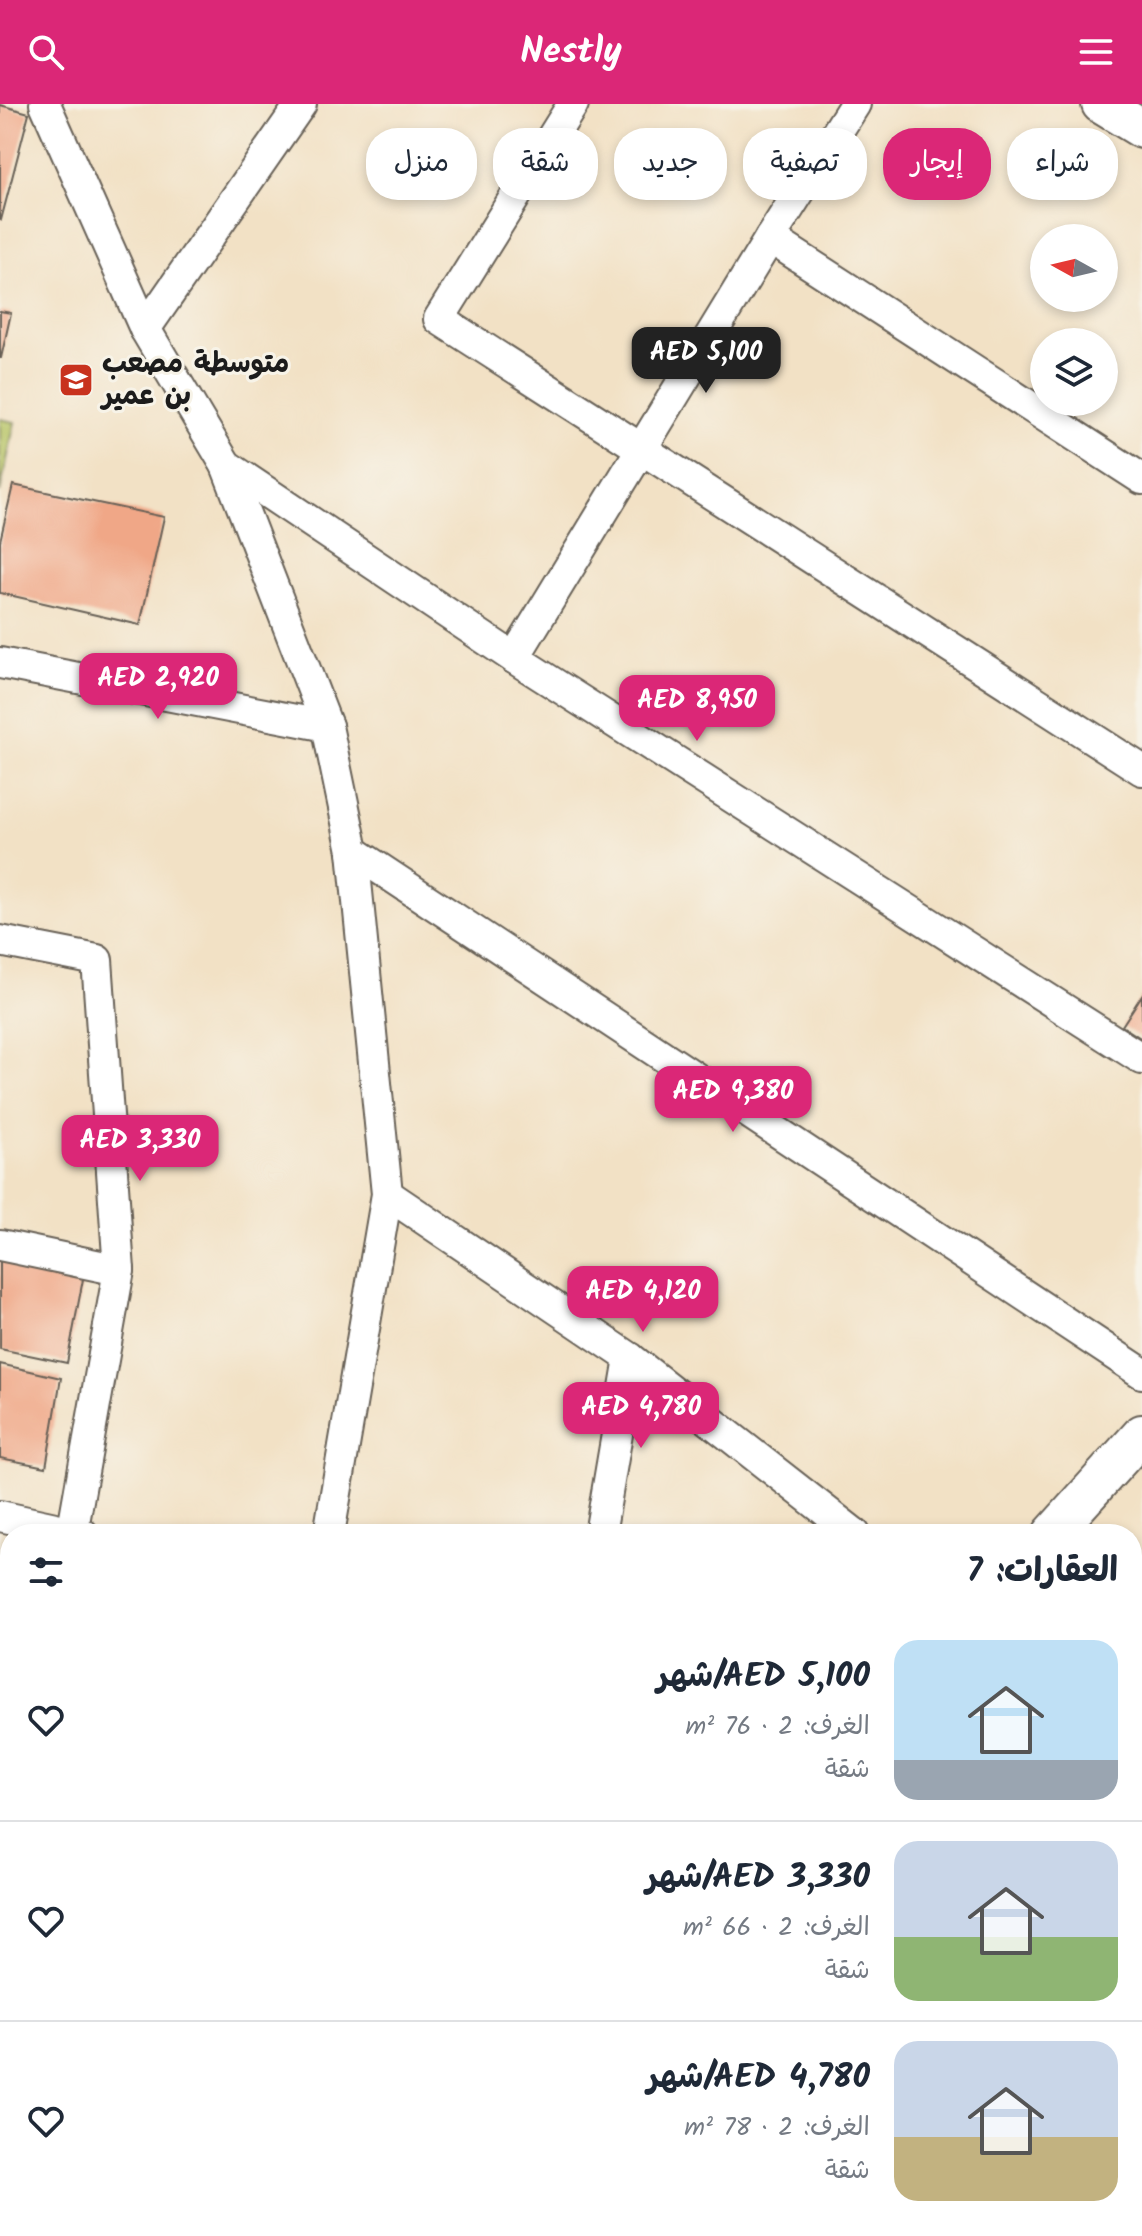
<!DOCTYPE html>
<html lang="ar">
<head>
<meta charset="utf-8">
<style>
  :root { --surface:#fff; --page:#f6f6f7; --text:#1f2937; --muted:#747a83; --line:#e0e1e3; --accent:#db2777 }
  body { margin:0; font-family:Kalam,"Playpen Sans Arabic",sans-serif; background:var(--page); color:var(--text); direction:rtl; height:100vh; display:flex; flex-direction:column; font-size:30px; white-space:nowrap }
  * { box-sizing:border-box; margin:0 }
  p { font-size:26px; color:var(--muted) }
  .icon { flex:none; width:44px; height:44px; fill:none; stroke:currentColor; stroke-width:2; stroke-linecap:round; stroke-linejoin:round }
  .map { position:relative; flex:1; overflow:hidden; direction:ltr }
  .panel { position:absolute; left:0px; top:1420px; width:1142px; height:712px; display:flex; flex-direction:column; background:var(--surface); border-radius:32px 32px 0 0; box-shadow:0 4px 12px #0003; direction:rtl }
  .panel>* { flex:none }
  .banner { position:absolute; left:24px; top:24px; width:1094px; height:72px; direction:rtl; display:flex; gap:16px }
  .needle { width:52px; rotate:278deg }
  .tools { position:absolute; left:1030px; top:120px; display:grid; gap:16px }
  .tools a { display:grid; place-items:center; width:88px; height:88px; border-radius:50%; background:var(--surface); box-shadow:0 4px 12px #0003; font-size:40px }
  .price { position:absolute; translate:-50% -68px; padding:0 18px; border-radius:16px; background:var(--accent); color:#fff; font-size:26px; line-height:52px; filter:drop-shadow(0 2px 4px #0008) }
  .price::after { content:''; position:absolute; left:50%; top:48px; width:24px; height:18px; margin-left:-12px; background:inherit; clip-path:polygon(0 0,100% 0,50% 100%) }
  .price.on { background:#222; color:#fff }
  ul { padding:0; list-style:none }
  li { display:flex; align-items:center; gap:24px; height:200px; padding:0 24px }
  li+li { border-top:2px solid var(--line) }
  li span { display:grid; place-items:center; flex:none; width:224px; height:160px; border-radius:24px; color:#555 }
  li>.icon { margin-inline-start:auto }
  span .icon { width:96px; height:96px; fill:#fffc; stroke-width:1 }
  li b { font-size:34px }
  h2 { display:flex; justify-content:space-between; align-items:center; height:96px; padding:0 24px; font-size:34px }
  .tag { padding:0 28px; border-radius:32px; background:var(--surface); box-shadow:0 4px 12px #0003; font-size:28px; line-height:72px }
  .tag.on { background:var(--accent); color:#fff }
  header { display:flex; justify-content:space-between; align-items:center; height:104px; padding:0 24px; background:var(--accent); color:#fff; font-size:36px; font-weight:600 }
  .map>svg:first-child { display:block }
  .green { fill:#b7c466; stroke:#6a7041; stroke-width:2 }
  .building { fill:#f0a787 }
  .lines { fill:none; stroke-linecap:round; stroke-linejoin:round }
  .minor-casing { stroke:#676157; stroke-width:34 }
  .tertiary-casing { stroke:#676157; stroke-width:42 }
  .minor { stroke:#fff; stroke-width:30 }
  .tertiary { stroke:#fff; stroke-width:38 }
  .labels { text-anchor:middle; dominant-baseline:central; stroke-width:6; stroke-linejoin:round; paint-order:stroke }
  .poi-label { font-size:28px; font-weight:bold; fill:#1c1c1c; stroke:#f7f3e8; text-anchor:start }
</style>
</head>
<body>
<header><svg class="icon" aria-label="menu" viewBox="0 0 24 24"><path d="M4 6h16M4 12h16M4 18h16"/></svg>Nestly<svg class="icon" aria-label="search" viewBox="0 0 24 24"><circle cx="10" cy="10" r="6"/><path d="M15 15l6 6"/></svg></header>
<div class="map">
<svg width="1142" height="2132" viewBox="0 0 1142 2132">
  <rect width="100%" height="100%" fill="#f7f3e8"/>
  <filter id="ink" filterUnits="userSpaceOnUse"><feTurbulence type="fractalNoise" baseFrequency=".0125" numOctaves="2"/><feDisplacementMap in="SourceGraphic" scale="16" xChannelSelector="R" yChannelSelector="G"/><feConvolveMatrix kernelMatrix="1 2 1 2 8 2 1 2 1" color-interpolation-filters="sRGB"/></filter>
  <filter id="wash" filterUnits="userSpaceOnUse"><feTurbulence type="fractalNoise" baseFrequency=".006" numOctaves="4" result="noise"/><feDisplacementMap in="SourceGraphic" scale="32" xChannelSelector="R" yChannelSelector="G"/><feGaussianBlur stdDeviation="1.8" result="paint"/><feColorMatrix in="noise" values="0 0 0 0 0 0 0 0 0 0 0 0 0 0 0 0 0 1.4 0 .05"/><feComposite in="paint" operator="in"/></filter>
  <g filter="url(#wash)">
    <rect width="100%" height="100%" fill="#f2e1c5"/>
    <polygon class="green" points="0,315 15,318 0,389"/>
    <g id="blocks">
      <g class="building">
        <polygon points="0,1 29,9 1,116 0,115"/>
        <polygon points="0,207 11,209 1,254 0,254"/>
        <polygon points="13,381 164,413 140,521 0,489 0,437"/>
        <polygon points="1142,891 1142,935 1122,922"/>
        <polygon points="0,1150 84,1170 67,1259 0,1245"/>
        <polygon points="0,1260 61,1274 46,1363 0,1354"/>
        <polygon points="1132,1986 1142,1987 1142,2132 1097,2132 1098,2122 1132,2122"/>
      </g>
    </g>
  </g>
  <g filter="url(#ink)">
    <use href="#blocks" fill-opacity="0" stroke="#676157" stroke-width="2"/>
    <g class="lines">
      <g class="minor-casing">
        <g id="minor">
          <polyline points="45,0 145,225 226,361 327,622 353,747 387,1090 329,1430"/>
          <polyline points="573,0 439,215 1142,666"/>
          <polyline points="770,134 1142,375"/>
          <polyline points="145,225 301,0"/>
          <polyline points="226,361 514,554 1142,955"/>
          <polyline points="514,554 770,134 855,0"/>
          <polyline points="0,559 327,622"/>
          <polyline points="353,747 1142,1269"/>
          <polyline points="0,837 97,856 119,1166 72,1430"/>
          <polyline points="387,1090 630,1254 855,1430"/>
          <polyline points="0,1141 119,1166"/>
          <polyline points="0,1412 83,1430"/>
          <polyline points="600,1430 630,1254"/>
          <polyline points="1132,1493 1142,1499"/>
          <polyline points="0,1836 10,1779"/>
          <polyline points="0,1925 10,1927"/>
          <polyline points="1132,1974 1142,1976"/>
          <polyline points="496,2132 498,2122"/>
          <polyline points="1061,2132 1063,2122"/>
        </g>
      </g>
      <g class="tertiary-casing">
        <g id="tertiary">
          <polyline points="1101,0 1142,25"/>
          <polyline points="1052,1430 1142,1330"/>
          <polyline points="772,2132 772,2122"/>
        </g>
      </g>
      <use href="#minor" class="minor"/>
      <use href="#tertiary" class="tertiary"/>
    </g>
  </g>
  <defs>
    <g id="school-square" transform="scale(1.8)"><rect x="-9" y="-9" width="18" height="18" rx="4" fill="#c8321e" stroke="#f7f3e8"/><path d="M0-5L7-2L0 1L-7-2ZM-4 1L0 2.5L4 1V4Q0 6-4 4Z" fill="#fff"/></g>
  </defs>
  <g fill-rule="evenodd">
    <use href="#school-square" x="76" y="276"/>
  </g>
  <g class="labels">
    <g class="poi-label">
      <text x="102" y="260">متوسطة مصعب<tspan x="102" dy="32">بن عمير</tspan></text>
    </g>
  </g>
</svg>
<div class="tools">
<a><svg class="needle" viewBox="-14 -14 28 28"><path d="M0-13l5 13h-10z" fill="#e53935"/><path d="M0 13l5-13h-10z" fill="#747a83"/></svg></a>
<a><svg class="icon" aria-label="layers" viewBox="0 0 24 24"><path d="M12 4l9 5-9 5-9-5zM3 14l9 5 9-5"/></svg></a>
</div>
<b class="price on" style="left:706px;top:291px">AED 5,100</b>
<b class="price" style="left:158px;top:617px">AED 2,920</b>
<b class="price" style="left:697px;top:639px">AED 8,950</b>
<b class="price" style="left:733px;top:1030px">AED 9,380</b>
<b class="price" style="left:140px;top:1079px">AED 3,330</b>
<b class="price" style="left:643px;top:1230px">AED 4,120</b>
<b class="price" style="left:641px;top:1346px">AED 4,780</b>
<div class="banner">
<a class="tag">شراء</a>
<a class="tag on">إيجار</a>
<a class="tag">تصفية</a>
<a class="tag">جديد</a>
<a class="tag">شقة</a>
<a class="tag">منزل</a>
</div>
<section class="panel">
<h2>العقارات: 7<svg class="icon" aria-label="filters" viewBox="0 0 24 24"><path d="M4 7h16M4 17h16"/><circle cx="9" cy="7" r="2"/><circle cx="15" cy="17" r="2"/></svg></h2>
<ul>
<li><span style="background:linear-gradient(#bfe0f5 75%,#9aa5b1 0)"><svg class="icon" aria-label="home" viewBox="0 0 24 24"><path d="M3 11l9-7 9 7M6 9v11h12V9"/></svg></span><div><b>AED 5,100/شهر</b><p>الغرف: 2 · 76 m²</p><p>شقة</p></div><svg class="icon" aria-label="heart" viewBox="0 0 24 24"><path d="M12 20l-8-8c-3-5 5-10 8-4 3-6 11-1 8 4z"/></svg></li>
<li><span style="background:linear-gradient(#c9d6e8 60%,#8fb573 0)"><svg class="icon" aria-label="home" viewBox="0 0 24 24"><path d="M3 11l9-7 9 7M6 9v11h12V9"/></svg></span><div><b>AED 3,330/شهر</b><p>الغرف: 2 · 66 m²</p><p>شقة</p></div><svg class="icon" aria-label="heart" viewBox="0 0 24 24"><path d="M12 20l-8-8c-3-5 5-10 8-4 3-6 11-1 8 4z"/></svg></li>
<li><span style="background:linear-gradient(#c9d6e8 60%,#c2b280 0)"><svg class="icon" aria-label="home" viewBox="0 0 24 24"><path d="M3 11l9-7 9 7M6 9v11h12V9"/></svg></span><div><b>AED 4,780/شهر</b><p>الغرف: 2 · 78 m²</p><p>شقة</p></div><svg class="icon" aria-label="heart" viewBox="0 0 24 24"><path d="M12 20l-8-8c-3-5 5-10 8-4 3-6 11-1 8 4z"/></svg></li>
</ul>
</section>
</div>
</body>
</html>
